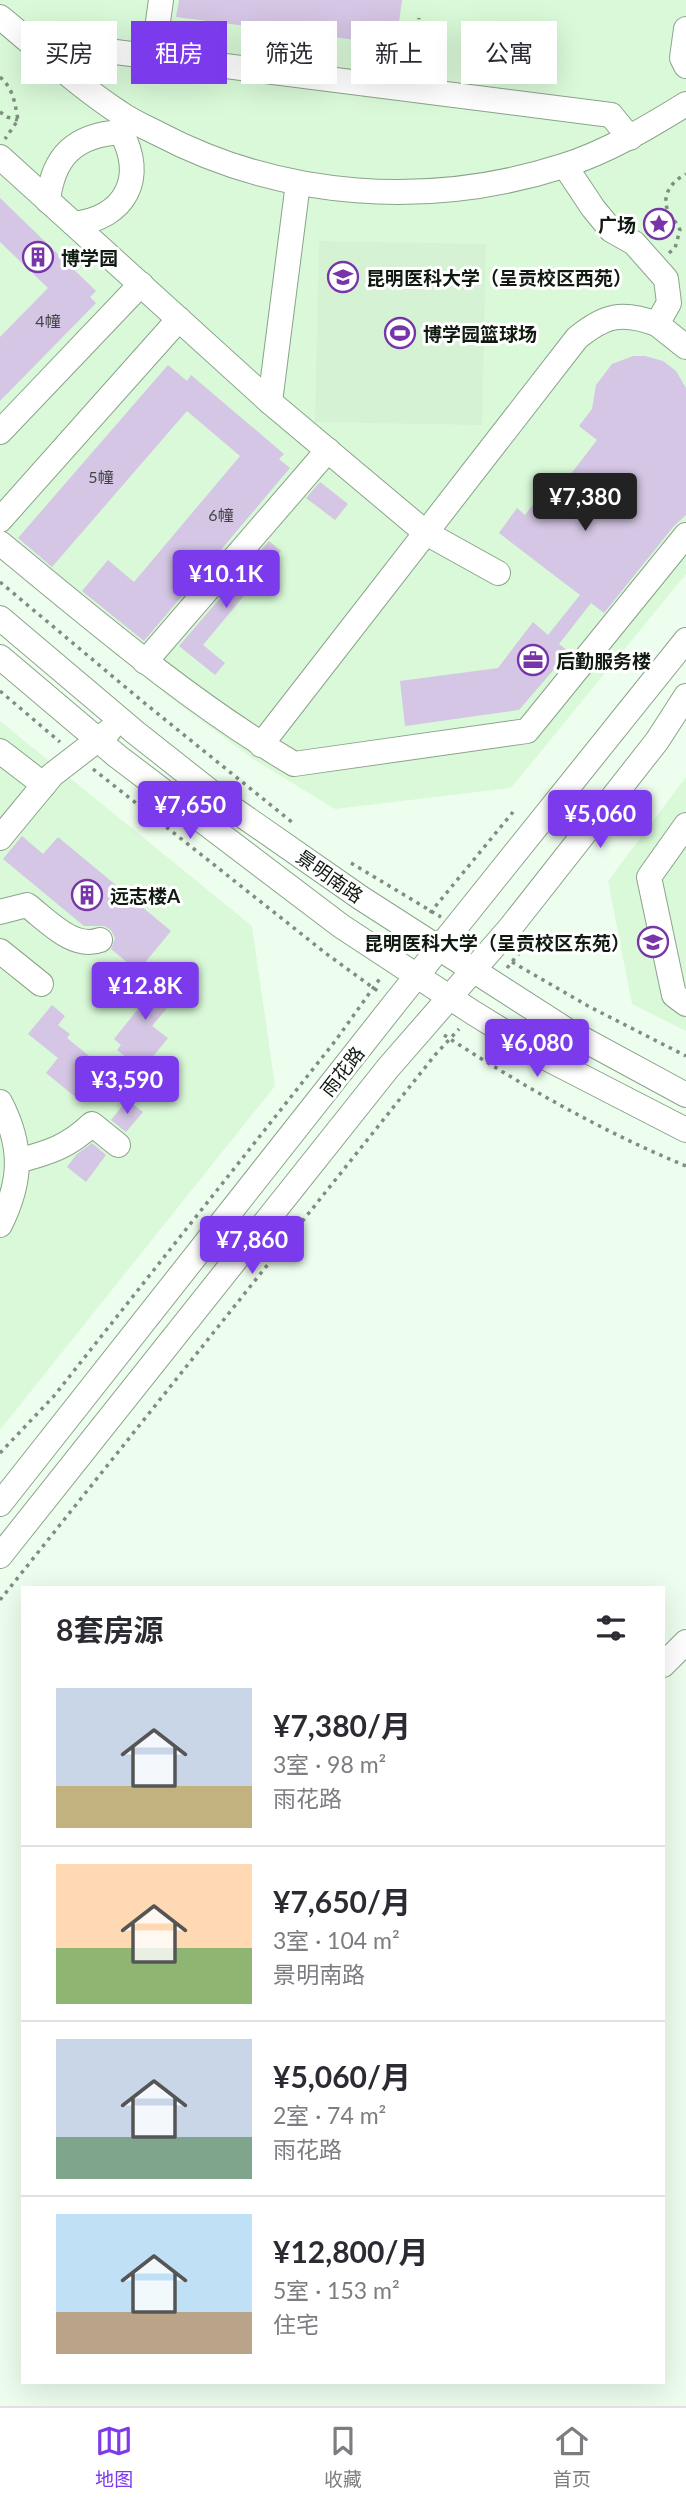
<!DOCTYPE html>
<html lang="zh">
<head>
<meta charset="utf-8">
<style>
  :root { --surface:#fff; --page:#f7f7f7; --text:#2b2b33; --muted:#7c7c81; --line:#e1e1e2; --accent:#7c3aed }
  body { margin:0; font-family:Lato,"Noto Sans SC",sans-serif; background:var(--page); color:var(--text); height:100vh; display:flex; flex-direction:column; font-size:26px; white-space:nowrap }
  * { box-sizing:border-box; margin:0 }
  p { font-size:23px; color:var(--muted) }
  .icon { flex:none; width:38px; height:38px; fill:none; stroke:currentColor; stroke-width:2; stroke-linecap:round; stroke-linejoin:round }
  .map { position:relative; flex:1; overflow:hidden }
  .drawer { position:absolute; left:21px; top:1586px; width:644px; height:798px; display:flex; flex-direction:column; background:var(--surface); border-radius:0px; box-shadow:0 7px 28px #0002 }
  .drawer>* { flex:none }
  .guide { position:absolute; left:21px; top:21px; width:644px; height:63px; display:flex; gap:14px }
  .price { position:absolute; translate:-50% -60px; padding:0 16px; border-radius:7px; background:var(--accent); color:#fff; font-size:23px; line-height:46px; filter:drop-shadow(0 2px 4px #0008) }
  .price::after { content:''; position:absolute; left:50%; top:42px; width:21px; height:16px; margin-left:-10px; background:inherit; clip-path:polygon(0 0,100% 0,50% 100%) }
  .price.on { background:#222; color:#fff }
  ul { padding:0; list-style:none }
  li { display:flex; align-items:center; gap:21px; height:175px; padding:0 35px }
  li+li { border-top:2px solid var(--line) }
  li span { display:grid; place-items:center; flex:none; width:196px; height:140px; border-radius:0px; color:#555 }
  li>.icon { margin-inline-start:auto }
  span .icon { width:84px; height:84px; fill:#fffc; stroke-width:1 }
  li b { font-size:30px }
  h2 { display:flex; justify-content:space-between; align-items:center; height:84px; padding:0 35px; font-size:30px }
  .pill { padding:0 24px; border-radius:0px; background:var(--surface); box-shadow:0 7px 28px #0002; font-size:24px; line-height:63px }
  .pill.on { background:var(--accent); color:#fff }
  .menu { display:flex; justify-content:space-around; align-items:center; height:98px; border-top:2px solid var(--line); background:var(--surface); font-size:19px; color:var(--muted) }
  .menu a { display:grid; justify-items:center; gap:4px }
  .menu .on { color:var(--accent) }
  .map>svg:first-child { display:block }
  .built { fill:#d9f9d8 }
  .green { fill:#d5f3d4 }
  .building { fill:#d4c6e4 }
  .lines { fill:none; stroke-linecap:round; stroke-linejoin:round }
  .minor-casing { stroke:#8ba38a; stroke-width:26 }
  .path { stroke:#818d81; stroke-width:3.5; stroke-dasharray:3.5 5; stroke-linecap:butt }
  .minor { stroke:#fff; stroke-width:24 }
  .labels { text-anchor:middle; dominant-baseline:central; stroke-width:6; stroke-linejoin:round; paint-order:stroke }
  .number-label { font-size:16px; fill:#424546 }
  .poi-label { font-size:19px; font-weight:bold; fill:#111a11; stroke:#fff; text-anchor:start }
  .street-label { font-size:19px; fill:#111a11; stroke:#fff }
</style>
</head>
<body>
<div class="map">
<svg width="686" height="2406" viewBox="0 0 686 2406">
  <rect width="100%" height="100%" fill="#eefeee"/>
  <g class="built">
    <polygon points="0,0 686,0 686,574 511,788 335,809 253,759 168,696 0,554"/>
    <polygon points="0,721 252,926 275,1086 0,1430"/>
    <polygon points="686,777 686,1031 632,1004 608,881"/>
  </g>
  <polygon class="green" points="319,241 486,244 482,425 315,422"/>
  <g class="building">
    <polygon points="179,0 402,0 396,45 176,17"/>
    <polygon points="0,198 96,291 90,297 96,303 0,401 0,337 48,288 0,242"/>
    <polygon points="633,356 645,356 663,361 676,371 686,388 686,515 674,526 604,613 591,603 559,644 569,652 519,710 405,726 400,681 498,668 533,622 548,635 580,595 499,533 517,508 525,515 538,498 547,505 597,440 579,426 592,409 596,385 612,364"/>
    <polygon points="168,365 187,381 191,375 284,454 279,459 290,468 144,641 82,591 108,560 134,582 240,456 187,411 52,567 18,538"/>
    <polygon points="320,482 348,504 335,520 306,498"/>
    <polygon points="269,541 281,551 203,645 225,663 215,675 179,646"/>
    <polygon points="22,836 43,854 58,837 171,931 138,971 111,949 115,938 111,930 104,926 84,926 3,859"/>
    <polygon points="147,972 177,996 152,1026 168,1038 142,1070 117,1050 121,1045 114,1039 138,1009 131,1004 141,992 134,987"/>
    <polygon points="52,1005 65,1016 58,1025 70,1034 67,1038 109,1072 98,1084 93,1080 78,1099 46,1073 58,1058 28,1034"/>
    <polygon points="127,1100 143,1112 126,1132 111,1120"/>
    <polygon points="92,1143 106,1155 86,1182 67,1167 76,1155"/>
  </g>
  <g class="lines">
    <g class="minor-casing">
      <g id="minor">
        <path d="M0 17C39 49 77 85 120 113 131 121 145 127 157 133 282 199 429 209 563 166 607 152 647 128 686 104"/>
        <polyline points="686,29 682,58 686,66"/>
        <polyline points="153,57 161,0"/>
        <polyline points="58,65 92,49 611,115 630,138"/>
        <polyline points="0,157 270,402 426,533 498,573"/>
        <polyline points="565,166 593,208 611,230 634,243 666,279 669,303 657,324 686,347"/>
        <path d="M48 201C53 155 76 135 121 132"/>
        <path d="M74 224C126 217 146 178 121 132L129 119"/>
        <polyline points="270,402 298,183"/>
        <polyline points="0,432 141,284"/>
        <polyline points="0,520 179,319"/>
        <path d="M0 543C95 621 188 701 294 764L527 731 686 535"/>
        <polyline points="0,618 136,733 226,804 361,898 568,1031 686,1095"/>
        <polyline points="0,657 117,756 341,926 472,1012 550,1060 686,1130"/>
        <polyline points="145,662 328,450"/>
        <path d="M261 745 577 338C605 315 622 311 657 324"/>
        <polyline points="0,751 44,785"/>
        <polyline points="686,825 649,877 674,995 686,1004"/>
        <polyline points="0,838 52,775 109,731"/>
        <path d="M0 912 27 905C47 920 73 950 100 940"/>
        <polyline points="0,951 41,984"/>
        <path d="M0 1102C23 1146 22 1181 0 1225"/>
        <path d="M17 1161C48 1153 68 1147 92 1124L118 1145"/>
        <polyline points="0,1504 395,1003 686,640"/>
        <polyline points="0,1556 388,1068 510,928 657,741 686,696"/>
        <polyline points="663,1665 686,1642"/>
      </g>
    </g>
    <g class="path">
      <polyline points="413,70 419,18"/>
      <path d="M0 77C13 88 15 103 18 120L5 139"/>
      <polyline points="0,112 7,117 18,120"/>
      <path d="M669 253 675 248 680 230C677 223 672 218 668 211 661 195 672 181 686 174"/>
      <polyline points="0,582 142,701 293,823"/>
      <polyline points="0,691 60,742"/>
      <polyline points="93,769 328,955 379,992"/>
      <polyline points="351,863 441,917"/>
      <polyline points="430,913 513,812"/>
      <polyline points="512,962 588,1006 686,1056"/>
      <polyline points="507,968 520,952"/>
      <path d="M444 1035C521 1085 601 1131 686 1166"/>
      <polyline points="0,1453 54,1396 336,1040 381,977"/>
      <polyline points="0,1600 435,1055 459,1029"/>
    </g>
    <use href="#minor" class="minor"/>
  </g>
  <defs>
    <g id="sight-ring" transform="scale(1.575)"><circle r="9.5" fill="#fff" stroke="#7735a9" stroke-width="1.5"/><path d="M0-6L1.8-2.2L6-1.7L2.9 1.2L3.7 5.4L0 3.3L-3.7 5.4L-2.9 1.2L-6-1.7L-1.8-2.2Z" fill="#7735a9"/></g>
    <g id="building-ring" transform="scale(1.575)"><circle r="9.5" fill="#fff" stroke="#7735a9" stroke-width="1.5"/><path d="M-4-6H4V6H1V3H-1V6H-4ZM-2.5-4.3h1.7v1.8h-1.7ZM.8-4.3h1.7v1.8H.8ZM-2.5-1h1.7V.8h-1.7ZM.8-1h1.7V.8H.8Z" fill="#7735a9"/></g>
    <g id="university-ring" transform="scale(1.575)"><circle r="9.5" fill="#fff" stroke="#7735a9" stroke-width="1.5"/><path d="M0-5L7-2L0 1L-7-2ZM-4 1L0 2.5L4 1V4Q0 6-4 4Z" fill="#7735a9"/></g>
    <g id="stadium-ring" transform="scale(1.575)"><circle r="9.5" fill="#fff" stroke="#7735a9" stroke-width="1.5"/><path d="M0-5a6.5 5 0 1 0 0 10a6.5 5 0 1 0 0-10ZM-3.5-1.8h7v3.6h-7Z" fill="#7735a9"/></g>
    <g id="office-ring" transform="scale(1.575)"><circle r="9.5" fill="#fff" stroke="#7735a9" stroke-width="1.5"/><path d="M-6-3h4V-5.5h4V-3h4V5H-6ZM-1-4.5V-3h2v-1.5ZM-6 0V1H6V0Z" fill="#7735a9"/></g>
  </defs>
  <g fill-rule="evenodd">
    <use href="#sight-ring" x="659" y="224"/>
    <use href="#building-ring" x="38" y="257"/>
    <use href="#university-ring" x="343" y="277"/>
    <use href="#stadium-ring" x="400" y="333"/>
    <use href="#office-ring" x="533" y="660"/>
    <use href="#building-ring" x="87" y="895"/>
    <use href="#university-ring" x="653" y="942"/>
  </g>
  <g class="labels">
    <g class="number-label">
      <text x="48" y="320">4幢</text>
      <text x="101" y="476">5幢</text>
      <text x="221" y="514">6幢</text>
    </g>
    <g class="poi-label">
      <text x="636" y="224" text-anchor="end">广场</text>
      <text x="61" y="257">博学园</text>
      <text x="366" y="277">昆明医科大学（呈贡校区西苑）</text>
      <text x="423" y="333">博学园篮球场</text>
      <text x="556" y="660">后勤服务楼</text>
      <text x="110" y="895">远志楼A</text>
      <text x="630" y="942" text-anchor="end">昆明医科大学（呈贡校区东苑）</text>
    </g>
    <g class="street-label">
      <text transform="translate(330 876) rotate(35)">景明南路</text>
      <text transform="translate(342 1071) rotate(-52)">雨花路</text>
    </g>
  </g>
</svg>
<b class="price on" style="left:585px;top:533px">¥7,380</b>
<b class="price" style="left:226px;top:610px">¥10.1K</b>
<b class="price" style="left:190px;top:841px">¥7,650</b>
<b class="price" style="left:600px;top:850px">¥5,060</b>
<b class="price" style="left:145px;top:1022px">¥12.8K</b>
<b class="price" style="left:537px;top:1079px">¥6,080</b>
<b class="price" style="left:127px;top:1116px">¥3,590</b>
<b class="price" style="left:252px;top:1276px">¥7,860</b>
<div class="guide">
<a class="pill">买房</a>
<a class="pill on">租房</a>
<a class="pill">筛选</a>
<a class="pill">新上</a>
<a class="pill">公寓</a>
</div>
<section class="drawer">
<h2>8套房源<svg class="icon" aria-label="filters" viewBox="0 0 24 24"><path d="M4 7h16M4 17h16"/><circle cx="9" cy="7" r="2"/><circle cx="15" cy="17" r="2"/></svg></h2>
<ul>
<li><span style="background:linear-gradient(#c9d6e8 70%,#c2b280 0)"><svg class="icon" aria-label="home" viewBox="0 0 24 24"><path d="M3 11l9-7 9 7M6 9v11h12V9"/></svg></span><div><b>¥7,380/月</b><p>3室 · 98 m²</p><p>雨花路</p></div></li>
<li><span style="background:linear-gradient(#ffd9b3 60%,#8fb573 0)"><svg class="icon" aria-label="home" viewBox="0 0 24 24"><path d="M3 11l9-7 9 7M6 9v11h12V9"/></svg></span><div><b>¥7,650/月</b><p>3室 · 104 m²</p><p>景明南路</p></div></li>
<li><span style="background:linear-gradient(#c9d6e8 70%,#7fa58c 0)"><svg class="icon" aria-label="home" viewBox="0 0 24 24"><path d="M3 11l9-7 9 7M6 9v11h12V9"/></svg></span><div><b>¥5,060/月</b><p>2室 · 74 m²</p><p>雨花路</p></div></li>
<li><span style="background:linear-gradient(#bfe0f5 70%,#b9a48a 0)"><svg class="icon" aria-label="home" viewBox="0 0 24 24"><path d="M3 11l9-7 9 7M6 9v11h12V9"/></svg></span><div><b>¥12,800/月</b><p>5室 · 153 m²</p><p>住宅</p></div></li>
</ul>
</section>
</div>
<nav class="menu">
<a class="on"><svg class="icon" aria-label="map" viewBox="0 0 24 24"><path d="M3 6l6-2 6 2 6-2v14l-6 2-6-2-6 2zM9 4v14M15 6v14"/></svg>地图</a>
<a><svg class="icon" aria-label="saved" viewBox="0 0 24 24"><path d="M7 4h10v16l-5-4-5 4z"/></svg>收藏</a>
<a><svg class="icon" aria-label="home" viewBox="0 0 24 24"><path d="M3 11l9-7 9 7M6 9v11h12V9"/></svg>首页</a>
</nav>
</body>
</html>
